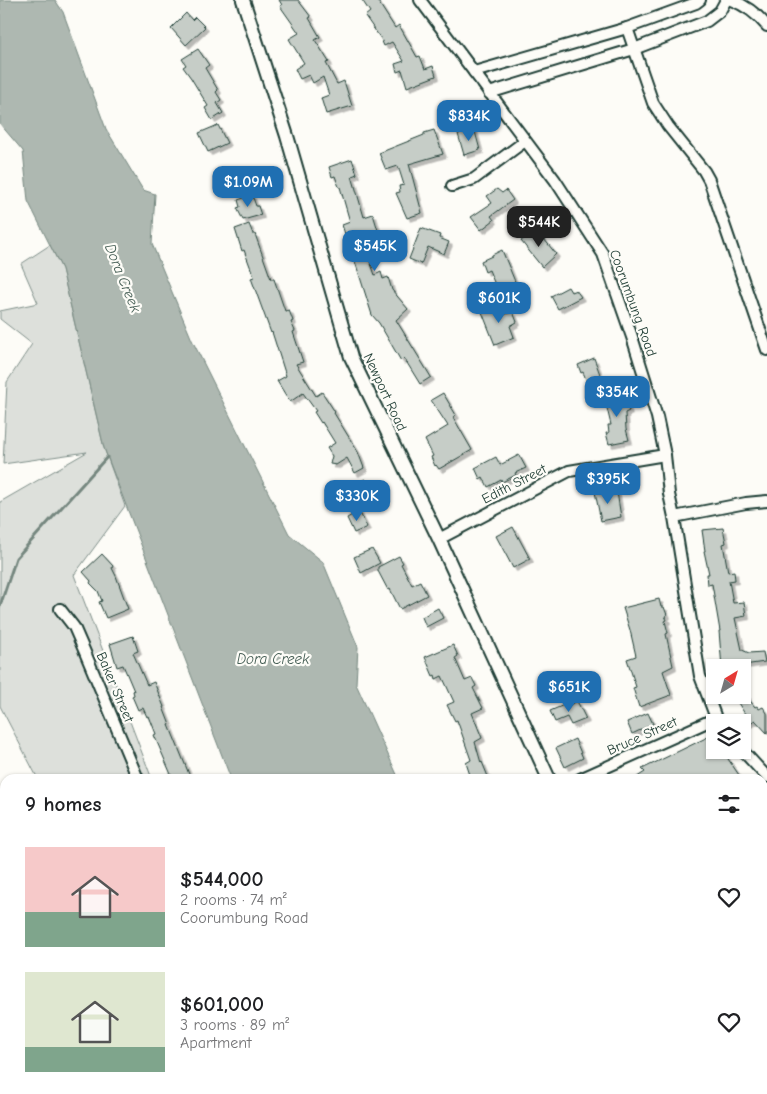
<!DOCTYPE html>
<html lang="en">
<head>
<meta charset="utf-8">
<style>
  :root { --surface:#fff; --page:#f6f6f6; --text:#202124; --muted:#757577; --accent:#1f6fb2 }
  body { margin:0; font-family:"Comic Neue",sans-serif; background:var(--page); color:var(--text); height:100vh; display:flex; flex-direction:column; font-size:19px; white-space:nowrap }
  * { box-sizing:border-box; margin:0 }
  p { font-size:16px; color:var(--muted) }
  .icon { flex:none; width:28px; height:28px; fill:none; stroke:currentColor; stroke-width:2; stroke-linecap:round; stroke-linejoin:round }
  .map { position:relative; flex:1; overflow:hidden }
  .sheet { position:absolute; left:0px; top:774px; width:768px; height:321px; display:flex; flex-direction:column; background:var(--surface); border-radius:15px 15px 0 0; box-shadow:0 1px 4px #0004 }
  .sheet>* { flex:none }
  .needle { width:32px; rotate:37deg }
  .buttons { position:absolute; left:706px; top:659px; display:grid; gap:10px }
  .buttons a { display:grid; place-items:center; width:45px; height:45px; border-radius:0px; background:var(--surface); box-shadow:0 1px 4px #0004; font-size:25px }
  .price { position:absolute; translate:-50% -42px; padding:0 11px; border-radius:10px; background:var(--accent); color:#fff; font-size:16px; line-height:32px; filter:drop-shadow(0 1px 2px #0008) }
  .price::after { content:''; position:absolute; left:50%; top:30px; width:15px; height:11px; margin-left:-8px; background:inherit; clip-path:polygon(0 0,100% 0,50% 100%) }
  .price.active { background:#222; color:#fff }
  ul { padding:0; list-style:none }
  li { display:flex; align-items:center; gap:15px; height:125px; padding:0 25px }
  li span { display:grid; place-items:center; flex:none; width:140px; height:100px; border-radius:0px; color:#555 }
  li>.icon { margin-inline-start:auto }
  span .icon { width:60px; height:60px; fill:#fffc; stroke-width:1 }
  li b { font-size:21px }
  h2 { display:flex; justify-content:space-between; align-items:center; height:60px; padding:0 25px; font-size:21px }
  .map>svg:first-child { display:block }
  .green { fill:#dde0db; stroke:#7e8e88 }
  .water { fill:#aeb8b1; stroke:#75877f }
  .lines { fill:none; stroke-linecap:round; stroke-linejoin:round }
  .stream { stroke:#75877f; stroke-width:3 }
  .building { fill:#c6cdc7; stroke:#1f3d34; filter:url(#shadow) }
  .minor-casing { stroke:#1f3d34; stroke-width:14 }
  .tertiary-casing { stroke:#1f3d34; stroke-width:16 }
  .minor { stroke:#fdfcf7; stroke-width:10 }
  .tertiary { stroke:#fdfcf7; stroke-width:12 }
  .labels { text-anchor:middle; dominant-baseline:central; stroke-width:4.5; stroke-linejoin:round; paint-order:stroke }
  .street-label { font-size:14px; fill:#1f3d34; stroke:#fdfcf7 }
  .water-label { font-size:15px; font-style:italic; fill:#435c53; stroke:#fdfcf7 }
</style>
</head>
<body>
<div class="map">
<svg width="767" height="1094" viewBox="0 0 767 1094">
  <defs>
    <filter id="shadow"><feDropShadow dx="3.5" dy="3.5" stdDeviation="0" flood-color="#0004"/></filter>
  </defs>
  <rect width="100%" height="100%" fill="#fdfcf7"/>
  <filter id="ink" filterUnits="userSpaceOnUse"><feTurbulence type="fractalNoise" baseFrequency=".02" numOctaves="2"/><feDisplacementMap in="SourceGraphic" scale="10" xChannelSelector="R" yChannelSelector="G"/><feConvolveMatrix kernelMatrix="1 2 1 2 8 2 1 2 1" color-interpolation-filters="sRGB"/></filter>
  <g filter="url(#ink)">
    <g class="green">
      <polygon points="50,245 62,269 104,448 125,506 74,575 152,779 38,779 0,706 0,502 87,452 3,464 7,382 32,344 0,319 0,311 38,303 21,264"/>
      <polygon points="763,1085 767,1094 686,1094 685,1090 762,1090"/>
      <polygon points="25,1090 207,1090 199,1094 23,1094"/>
    </g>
    <g class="water">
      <polygon points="0,0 55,0 63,12 106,129 143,190 155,194 152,244 192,340 289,534 323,562 358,647 356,684 399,779 231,779 104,448 62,269 28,201 23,151 0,124"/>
      <polygon points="358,1090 539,1090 541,1094 360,1094"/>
    </g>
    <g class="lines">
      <polyline class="stream" points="0,606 16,558 107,457"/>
    </g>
    <g class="building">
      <polygon points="279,0 298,0 311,17 309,18 320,37 315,40 329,62 326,63 337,84 344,81 352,106 326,114 321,98 329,95 323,77 313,83 309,75 300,79 295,69 304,63 289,39 299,33 280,6 282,5"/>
      <polygon points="362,0 377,0 395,28 399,25 417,57 420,56 425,69 433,66 436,76 407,87 402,70 397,72 395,64 404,61 392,42 384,46 381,39 365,16 370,12"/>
      <polygon points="186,13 192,20 195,17 205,27 186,45 171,28"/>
      <polygon points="198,49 209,65 205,68 218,90 216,92 221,100 217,103 223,113 212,120 205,108 208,106 191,78 183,67 186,65 182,59"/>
      <polygon points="218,125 227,143 208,152 199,133"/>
      <polygon points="474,128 480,150 464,155 458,134"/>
      <polygon points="434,130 443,154 409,164 422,213 407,218 396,193 400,192 399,186 404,185 398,166 386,170 379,153 424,135 424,133"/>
      <polygon points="352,159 357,174 352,176 364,217 373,214 380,237 374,239 360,233 375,275 381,272 383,279 388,277 392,290 408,309 396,320 431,377 420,384 404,358 401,361 379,323 372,315 346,233 345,234 342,225 350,222 340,187 339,187 335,176 332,177 329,167"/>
      <polygon points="497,189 502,193 506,190 513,200 491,216 494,220 481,230 471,217 492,203 487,196"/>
      <polygon points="252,195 256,206 258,206 261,215 243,220 237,208 240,207 238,200"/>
      <polygon points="249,224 253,234 255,234 271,279 274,279 285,311 289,310 293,321 291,322 295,331 293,332 303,362 296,364 316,396 322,392 335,412 334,413 358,452 364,468 355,473 347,458 336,465 330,464 332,456 327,448 335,443 322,422 321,423 314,412 316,411 303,393 290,402 277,381 286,376 272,332 271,333 251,278 254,277 244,250 242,251 235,229"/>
      <polygon points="421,228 440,235 439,238 449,242 444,254 428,247 421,264 409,259"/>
      <polygon points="536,229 556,254 542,267 521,241"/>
      <polygon points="502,250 516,284 498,292 489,270 485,272 481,261 492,256 492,255"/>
      <polygon points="568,287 571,292 576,290 581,297 558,309 551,296"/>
      <polygon points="499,304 505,314 513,312 517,322 510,326 514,337 495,345 482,312"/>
      <polygon points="594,358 601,377 587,382 583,372 581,373 578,365"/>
      <polygon points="618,390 621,399 625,398 629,411 625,413 626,429 629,440 609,444 606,433 609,433 608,425 611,425 606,404 610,404 607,394"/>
      <polygon points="443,393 456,415 453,417 472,450 439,469 436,465 435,466 431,457 433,456 425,440 448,426 431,400"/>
      <polygon points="519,455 526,468 515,473 516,475 502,482 501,480 488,487 483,477 480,479 475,468 496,457 500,465"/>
      <polygon points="365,479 375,499 357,508 342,498 339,493"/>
      <polygon points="608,490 609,494 617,492 621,517 601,521 595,492"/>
      <polygon points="359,511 367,527 354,533 347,518"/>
      <polygon points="513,527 530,559 513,568 496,536"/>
      <polygon points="723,528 726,543 723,544 728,572 734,571 735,580 729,581 733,603 744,602 746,616 735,618 742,650 749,653 763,652 765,662 722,668 719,631 720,631 712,584 708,585 707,574 709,574 704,551 705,551 702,530"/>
      <polygon points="372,549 380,563 361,573 354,557"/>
      <polygon points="102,554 113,566 112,568 116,576 128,609 106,618 99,602 102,601 98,591 90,583 91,581 83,572"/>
      <polygon points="399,556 403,563 401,564 412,585 420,581 427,595 400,609 390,589 388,590 378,571 378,567"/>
      <polygon points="659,599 661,607 664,607 667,615 665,616 667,620 665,621 668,633 666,634 673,666 663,671 671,695 639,707 633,688 636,687 627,659 636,656 630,630 623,608"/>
      <polygon points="438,608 443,618 426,627 422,617"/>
      <polygon points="133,636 138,651 133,653 147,685 154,682 164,707 163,707 170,725 169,725 191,779 173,779 154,735 156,734 149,716 147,717 143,708 138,710 132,696 134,695 133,691 134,691 123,665 117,667 110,644"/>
      <polygon points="453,645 458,656 455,658 465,681 472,678 476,686 473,688 483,708 472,713 482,738 475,742 481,763 482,762 489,779 474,779 472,775 470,775 466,763 471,760 457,720 455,721 447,705 454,702 442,676 436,679 435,675 433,676 425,657"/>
      <polygon points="733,695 747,695 747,697 755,707 757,706 759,709 763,707 767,713 767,733 755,720 747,725 742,718 744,717 743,715 745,714"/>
      <polygon points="577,701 586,719 571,725 567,717 555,722 550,711 564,705 565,707"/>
      <polygon points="648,713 653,724 632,734 627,722"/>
      <polygon points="712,735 715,739 715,750 722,750 739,775 734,779 634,779 645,772 642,769"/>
      <polygon points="575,739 583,758 565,767 556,748"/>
    </g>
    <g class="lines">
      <g class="minor-casing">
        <g id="minor">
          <polyline points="420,0 555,180 603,254 632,337 657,417 665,455 669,494 674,517 700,676 716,718 719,722"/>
          <path d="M731 0C745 5 757 14 767 26"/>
          <polyline points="627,28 653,103 668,126 704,171 709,180 767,350"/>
          <polyline points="474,72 627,28 696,3 700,0"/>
          <polyline points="489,93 634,49 707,21 720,11 726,0"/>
          <polyline points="452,186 474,179 525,141"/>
          <polyline points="674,517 746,503 767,501"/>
          <polyline points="439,539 569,471 665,455"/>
          <polyline points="60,609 74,627 84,650 138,779"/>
          <polyline points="742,750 767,777"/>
          <polyline points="580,779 716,718"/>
          <polyline points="762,945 767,940"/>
          <polyline points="762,1072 767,1079"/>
          <polyline points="265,1090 267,1094"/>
        </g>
      </g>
      <g class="tertiary-casing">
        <g id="tertiary">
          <polyline points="243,0 287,136 351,357 439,539 549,779"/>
          <polyline points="679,1090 680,1094"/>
        </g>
      </g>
      <use href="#minor" class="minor"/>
      <use href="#tertiary" class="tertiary"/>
    </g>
  </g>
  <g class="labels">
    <g class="street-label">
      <text transform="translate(633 303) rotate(70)">Coorumbung Road</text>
      <text transform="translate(385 392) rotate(65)">Newport Road</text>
      <text transform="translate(514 484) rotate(-27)">Edith Street</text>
      <text transform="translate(115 687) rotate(67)">Baker Street</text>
      <text transform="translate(642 736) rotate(-24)">Bruce Street</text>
    </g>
    <g class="water-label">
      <text transform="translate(123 278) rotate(68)">Dora Creek</text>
      <text x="273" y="659">Dora Creek</text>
    </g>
  </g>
</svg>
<div class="buttons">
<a><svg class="needle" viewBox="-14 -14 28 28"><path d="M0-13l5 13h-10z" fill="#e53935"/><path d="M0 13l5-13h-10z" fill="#757577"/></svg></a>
<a><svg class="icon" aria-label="layers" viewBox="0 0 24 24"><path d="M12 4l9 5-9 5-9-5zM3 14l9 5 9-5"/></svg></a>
</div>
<b class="price" style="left:469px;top:142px">$834K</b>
<b class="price" style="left:248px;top:208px">$1.09M</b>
<b class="price active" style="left:539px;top:248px">$544K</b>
<b class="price" style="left:375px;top:272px">$545K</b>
<b class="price" style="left:499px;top:324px">$601K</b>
<b class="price" style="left:617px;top:418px">$354K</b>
<b class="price" style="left:608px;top:505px">$395K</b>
<b class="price" style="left:357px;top:522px">$330K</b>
<b class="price" style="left:569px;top:713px">$651K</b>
<section class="sheet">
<h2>9 homes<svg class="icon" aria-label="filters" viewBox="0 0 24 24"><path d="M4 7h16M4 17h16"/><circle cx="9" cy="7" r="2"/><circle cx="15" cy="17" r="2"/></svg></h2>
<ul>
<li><span style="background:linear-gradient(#f6c9c9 65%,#7fa58c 0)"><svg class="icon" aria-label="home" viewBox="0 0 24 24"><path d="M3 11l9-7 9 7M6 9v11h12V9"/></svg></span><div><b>$544,000</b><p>2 rooms · 74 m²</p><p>Coorumbung Road</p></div><svg class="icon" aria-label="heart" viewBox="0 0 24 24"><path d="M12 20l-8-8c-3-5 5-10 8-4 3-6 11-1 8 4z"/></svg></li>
<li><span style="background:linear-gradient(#dfe7d0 75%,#7fa58c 0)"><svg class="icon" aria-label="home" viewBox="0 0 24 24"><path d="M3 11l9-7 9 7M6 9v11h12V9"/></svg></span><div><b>$601,000</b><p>3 rooms · 89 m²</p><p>Apartment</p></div><svg class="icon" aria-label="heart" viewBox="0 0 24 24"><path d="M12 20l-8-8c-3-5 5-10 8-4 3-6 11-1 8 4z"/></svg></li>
</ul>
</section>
</div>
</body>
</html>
